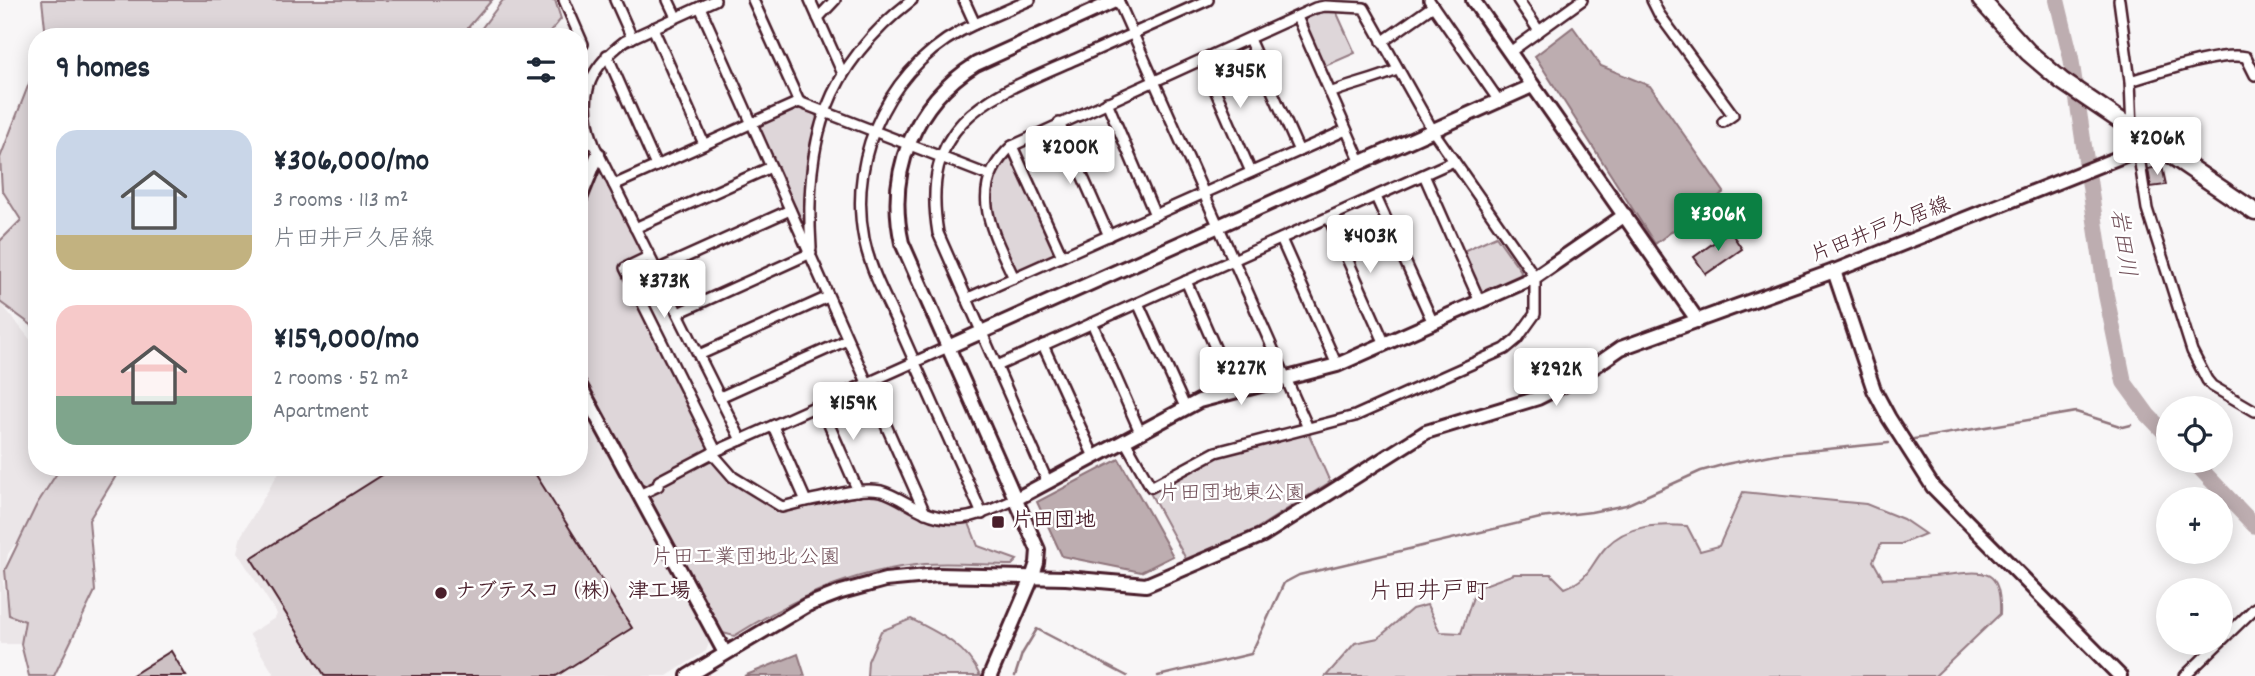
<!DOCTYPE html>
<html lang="en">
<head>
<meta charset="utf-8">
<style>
  :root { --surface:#fff; --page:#f2f2f3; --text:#1f2937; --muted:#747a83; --accent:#0b8043 }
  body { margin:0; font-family:Dekko,"Klee One",sans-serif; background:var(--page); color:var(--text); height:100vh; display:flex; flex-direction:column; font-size:26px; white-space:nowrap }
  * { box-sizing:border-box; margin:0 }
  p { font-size:23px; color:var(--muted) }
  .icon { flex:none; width:38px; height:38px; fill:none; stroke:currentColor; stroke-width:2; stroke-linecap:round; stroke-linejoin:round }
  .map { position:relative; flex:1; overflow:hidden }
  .sheet { position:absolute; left:28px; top:28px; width:560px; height:448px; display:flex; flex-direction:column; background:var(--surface); border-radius:28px; box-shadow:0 4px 18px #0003 }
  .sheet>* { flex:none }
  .buttons { position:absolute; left:2156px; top:396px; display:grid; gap:14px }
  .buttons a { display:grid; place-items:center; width:77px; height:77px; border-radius:50%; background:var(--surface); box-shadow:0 4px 18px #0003; font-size:35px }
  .price { position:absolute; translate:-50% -60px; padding:0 16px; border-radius:7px; background:#fff; color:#222; font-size:23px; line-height:46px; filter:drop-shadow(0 2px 4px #0008) }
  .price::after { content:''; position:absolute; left:50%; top:42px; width:21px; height:16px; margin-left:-10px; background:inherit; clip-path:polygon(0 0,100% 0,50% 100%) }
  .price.current { background:var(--accent); color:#fff }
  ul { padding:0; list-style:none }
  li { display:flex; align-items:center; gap:21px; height:175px; padding:0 28px }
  li span { display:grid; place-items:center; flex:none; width:196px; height:140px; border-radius:21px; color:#555 }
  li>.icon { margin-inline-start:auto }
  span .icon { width:84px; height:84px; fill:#fffc; stroke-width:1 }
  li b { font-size:30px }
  h2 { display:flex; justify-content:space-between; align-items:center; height:84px; padding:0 28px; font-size:30px }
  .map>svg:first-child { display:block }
  .built { fill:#ebe6e8 }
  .green { fill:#ded6d9; stroke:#947a82; stroke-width:2 }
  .water { fill:#bdadb0; stroke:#8f747b; stroke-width:2 }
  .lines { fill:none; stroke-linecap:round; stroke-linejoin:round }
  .stream { stroke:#8f747b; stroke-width:2.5 }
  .river { stroke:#bdadb0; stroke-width:16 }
  .building { fill:#cdc1c4; stroke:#4a1f2b; stroke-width:2 }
  .street-casing { stroke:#4a1f2b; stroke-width:14 }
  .secondary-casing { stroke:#4a1f2b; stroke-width:18 }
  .highway-casing { stroke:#4a1f2b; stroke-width:21 }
  .street { stroke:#fff; stroke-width:9 }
  .secondary { stroke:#fff; stroke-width:12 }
  .highway { stroke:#fff; stroke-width:16 }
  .poi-dot { fill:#4a1f2b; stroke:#fff; stroke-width:2.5 }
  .labels { text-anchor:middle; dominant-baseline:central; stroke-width:5; stroke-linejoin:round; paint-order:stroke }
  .street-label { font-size:21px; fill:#4a1f2b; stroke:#fff }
  .park-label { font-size:21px; fill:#6f4d56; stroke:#fff }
  .poi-label { font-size:21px; font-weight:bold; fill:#4a1f2b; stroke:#fff; text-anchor:start }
  .water-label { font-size:23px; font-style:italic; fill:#72515a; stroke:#fff }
  .quarter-label { font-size:24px; fill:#4a1f2b; stroke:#fff }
</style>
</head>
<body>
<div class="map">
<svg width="2255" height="676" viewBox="0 0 2255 676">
  <rect width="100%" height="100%" fill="#f8f6f7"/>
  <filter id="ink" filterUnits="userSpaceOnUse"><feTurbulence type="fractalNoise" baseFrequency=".0143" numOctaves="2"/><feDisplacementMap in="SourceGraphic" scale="14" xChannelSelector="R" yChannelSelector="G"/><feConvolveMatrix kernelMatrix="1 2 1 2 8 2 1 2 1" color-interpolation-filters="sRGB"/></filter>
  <g filter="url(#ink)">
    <g class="built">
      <polygon points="0,302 37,348 37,467 61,467 43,507 8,554 3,582 9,615 26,621 21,644 0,644"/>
      <polygon points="579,394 711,638 706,651 667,676 275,676 249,634 275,618 277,614 237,552 241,536 282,467 579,467"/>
    </g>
    <g class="green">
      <polygon points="42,0 492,0 460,37 46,37"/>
      <polygon points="503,0 555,0 561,19 546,37 481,37 478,33"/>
      <polygon points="1326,11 1336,11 1355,53 1323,67 1304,23 1306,18"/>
      <polygon points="37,63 37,329 0,302 0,241 21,220 2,190 0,158"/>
      <polygon points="798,108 815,114 818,120 807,161 805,217 799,220 759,131 761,124"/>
      <path d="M579 141 585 144 595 171 599 163 643 250 640 257 622 266 710 445 709 449 715 461 780 510 868 495C905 497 930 529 969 523L978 546 1017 560 1012 565C984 565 953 562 925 564 850 571 797 597 734 636L719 632 579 373Z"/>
      <path d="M1013 157 1054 250 1053 256 1020 271 1014 269C998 233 976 194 1006 158Z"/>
      <polygon points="1496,236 1521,271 1520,277 1484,295 1480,292 1461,252"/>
      <polygon points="1308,432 1330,482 1256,529 1186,559 1150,493 1218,456"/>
      <polygon points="61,467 124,467 119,471 89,520 95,591 54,676 29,676 21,644 25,621 9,615 5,570 37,504"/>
      <path d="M1743 492 1866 504 1903 519 1925 534 1901 544H1881L1873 561 1883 579C1903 578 1924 577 1944 575 1982 571 2002 565 2000 614L1935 676H1326L1355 643 1378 638 1412 609 1427 605 1440 632 1461 633 1476 588 1514 574H1551L1565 588C1591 578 1589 566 1606 547 1628 524 1658 524 1687 526L1700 551 1719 546Z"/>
      <path d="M911 619C939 633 967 646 980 676H867L868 661 881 631Z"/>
    </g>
    <g class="water">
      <polygon points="1573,27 1601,66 1650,86 1724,192 1655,244 1535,56"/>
      <polygon points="1119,459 1173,556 1141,572 1062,556 1037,502"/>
      <polygon points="798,654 805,676 744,676"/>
    </g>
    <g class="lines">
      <g class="stream">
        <polyline points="1914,439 2076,412 2123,427 2131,425"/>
        <polyline points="1015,676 1022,654 1037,629 1127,676"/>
        <polyline points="1158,676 1251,654 1284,583 1299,575 1540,518 1591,512 1626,505 1701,471 1726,464 1776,454 1889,443"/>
      </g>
      <g class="river">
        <polyline points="2057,0 2071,58 2106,295 2124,382 2148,415 2168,436"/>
        <polyline points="2192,460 2255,526"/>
      </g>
    </g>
    <g class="building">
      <polygon points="2162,166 2166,185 2151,187 2148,169"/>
      <polygon points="1730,231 1742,249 1706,274 1694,257"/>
      <polygon points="395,467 531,467 632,628 556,676 325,676 251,558"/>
      <polygon points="171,651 186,676 131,676"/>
    </g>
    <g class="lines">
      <g class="street-casing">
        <g id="street">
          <polyline points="564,0 583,44 579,50"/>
          <polyline points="615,0 632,38"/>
          <polyline points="668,0 676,17"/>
          <path d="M715 0 625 41C585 71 578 99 594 145L741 440 948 347"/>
          <polyline points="753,0 799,102"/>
          <polyline points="810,0 843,74"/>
          <path d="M964 0 975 24C893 60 847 152 864 239 871 274 890 306 904 338 930 397 956 455 982 514"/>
          <polyline points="1118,0 1308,428"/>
          <polyline points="1429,0 1499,101"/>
          <polyline points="1518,0 1539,31"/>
          <polyline points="1652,0 1659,14 1733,115 1723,122"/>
          <polyline points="2119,0 2130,81 2132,130"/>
          <polyline points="700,7 925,513"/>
          <polyline points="1297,17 1361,163"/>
          <polyline points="818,18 835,0"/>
          <polyline points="975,24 1030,0"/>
          <polyline points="653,28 704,144"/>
          <polyline points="1249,39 1299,151"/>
          <polyline points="1382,42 1433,6"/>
          <polyline points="1510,52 1582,0"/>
          <polyline points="607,55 656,166"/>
          <polyline points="1202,60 1251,172"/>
          <path d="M2130 81C2158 73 2220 51 2246 57L2255 75"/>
          <path d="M1330 93C1353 84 1375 80 1397 70"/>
          <polyline points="1107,102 1155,215"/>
          <polyline points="1059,123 1109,236"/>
          <polyline points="579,137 594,145"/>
          <polyline points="1012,146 1062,256"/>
          <polyline points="2138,150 2147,209 2192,351 2207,380 2212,386 2255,411"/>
          <polyline points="1424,175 1480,302"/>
          <polyline points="614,185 799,102 990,176"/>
          <polyline points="1376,197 1433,323"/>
          <polyline points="1329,218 1385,344"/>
          <polyline points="635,228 771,167"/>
          <polyline points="1281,239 1337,365"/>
          <path d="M811 248C804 141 825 67 912 0"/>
          <polyline points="650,256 625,268 716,451 741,440"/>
          <polyline points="657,270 790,210"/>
          <path d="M1014 278C992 231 966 188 1012 146L1315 8 1325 6 1364 8 1433 131 1454 161"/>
          <polyline points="1186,281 1234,391"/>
          <polyline points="966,299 1346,130"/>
          <polyline points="1138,303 1185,407"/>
          <polyline points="678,313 811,253"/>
          <polyline points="1092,323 1140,432"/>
          <polyline points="1043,345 1094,457"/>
          <polyline points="699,355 828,297"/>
          <polyline points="997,366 1454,161 1535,277 1535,314 1517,339 1505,349 1355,416 1216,452 1151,487 1125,441"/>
          <polyline points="720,397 847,340"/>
          <polyline points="820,404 858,491"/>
          <path d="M773 426 806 501C829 497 857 487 881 491 896 495 910 506 924 512 958 527 985 513 1016 499"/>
          <polyline points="712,453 733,477 782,507 806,501"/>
          <path d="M1048 483 938 233C919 119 989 97 1076 59 1120 39 1164 20 1208 0"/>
          <polyline points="639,495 658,486 659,481 714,452"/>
          <polyline points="2221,641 2255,608"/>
          <polyline points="2185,676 2220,642"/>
        </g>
      </g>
      <g class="secondary-casing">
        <g id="secondary">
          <polyline points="1473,0 1698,321"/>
          <polyline points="579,201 598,154"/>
          <polyline points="1834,271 1874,390 1889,418 1933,487 2120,676"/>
          <polyline points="948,347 1532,86"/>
          <polyline points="579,384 725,653"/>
          <polyline points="1016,499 1199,401 1337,365 1535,277 1625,215"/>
          <polyline points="688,676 807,605 841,592 885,580 938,575 1066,578 1146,585 1263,535 1426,432 1538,398 1576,379 1621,348 1834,271 2138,150 2151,142"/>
          <path d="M990 676 1032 578 1037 563 1038 550 902 243C886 172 914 103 976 64L1117 0"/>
        </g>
      </g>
      <g class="highway-casing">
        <polyline id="highway" points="1981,0 2028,52 2062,81 2255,212"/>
      </g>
      <use href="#street" class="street"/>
      <use href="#secondary" class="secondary"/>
      <use href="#highway" class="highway"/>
    </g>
  </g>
  <g class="poi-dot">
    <rect x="991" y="515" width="14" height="14" rx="3.5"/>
    <circle cx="441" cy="593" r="7"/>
  </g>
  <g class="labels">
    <g class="street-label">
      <text transform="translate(1881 231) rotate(-21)">片田井戸久居線</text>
    </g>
    <g class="park-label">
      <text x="1232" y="495">片田団地東公園</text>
      <text x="746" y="559">片田工業団地北公園</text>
    </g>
    <g class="poi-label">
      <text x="1012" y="522">片田団地</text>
      <text x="455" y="593">ナブテスコ（株） 津工場</text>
    </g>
    <g class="water-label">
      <text transform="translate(2121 243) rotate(82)">岩田川</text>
    </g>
    <g class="quarter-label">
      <text x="1429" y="593">片田井戸町</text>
    </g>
  </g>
</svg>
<div class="buttons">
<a><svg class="icon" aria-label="locate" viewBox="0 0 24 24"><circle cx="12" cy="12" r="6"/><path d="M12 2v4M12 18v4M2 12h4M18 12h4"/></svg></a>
<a>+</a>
<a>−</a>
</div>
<b class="price" style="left:1240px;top:110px">¥345K</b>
<b class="price" style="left:2157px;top:177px">¥206K</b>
<b class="price" style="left:1070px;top:186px">¥200K</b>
<b class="price current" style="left:1718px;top:253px">¥306K</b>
<b class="price" style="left:1370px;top:275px">¥403K</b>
<b class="price" style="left:664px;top:320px">¥373K</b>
<b class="price" style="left:1241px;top:407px">¥227K</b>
<b class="price" style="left:1556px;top:408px">¥292K</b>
<b class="price" style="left:853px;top:442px">¥159K</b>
<section class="sheet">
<h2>9 homes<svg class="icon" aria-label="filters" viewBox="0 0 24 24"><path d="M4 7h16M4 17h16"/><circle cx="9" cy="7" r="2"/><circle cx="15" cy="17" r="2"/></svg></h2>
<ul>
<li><span style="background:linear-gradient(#c9d6e8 75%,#c2b280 0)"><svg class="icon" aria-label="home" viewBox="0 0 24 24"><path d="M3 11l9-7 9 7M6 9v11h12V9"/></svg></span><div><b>¥306,000/mo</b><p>3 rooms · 113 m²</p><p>片田井戸久居線</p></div></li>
<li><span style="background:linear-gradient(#f6c9c9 65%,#7fa58c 0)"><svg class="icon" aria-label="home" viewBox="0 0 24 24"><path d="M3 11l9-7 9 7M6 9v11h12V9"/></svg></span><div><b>¥159,000/mo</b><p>2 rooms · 52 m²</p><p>Apartment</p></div></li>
</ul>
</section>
</div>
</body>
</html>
